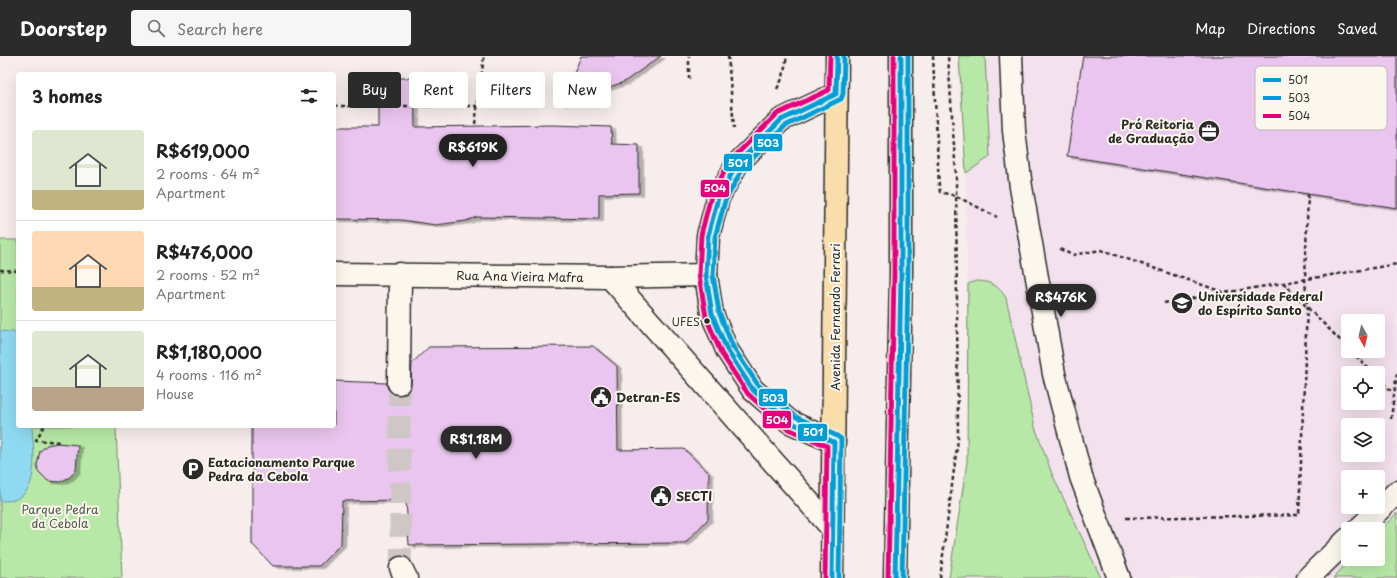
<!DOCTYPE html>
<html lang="en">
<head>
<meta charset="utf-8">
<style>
  :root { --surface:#fff; --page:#f6f6f6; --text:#222; --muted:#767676; --line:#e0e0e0; --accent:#2b2b2b }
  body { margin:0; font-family:"Playpen Sans",sans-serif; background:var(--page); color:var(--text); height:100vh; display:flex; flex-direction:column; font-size:15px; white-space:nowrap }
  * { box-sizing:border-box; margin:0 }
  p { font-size:13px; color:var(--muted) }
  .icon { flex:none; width:22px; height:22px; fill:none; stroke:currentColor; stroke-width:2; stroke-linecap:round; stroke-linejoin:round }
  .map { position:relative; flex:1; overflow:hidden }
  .panel { position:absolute; left:16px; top:16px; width:320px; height:356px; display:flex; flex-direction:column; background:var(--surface); border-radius:4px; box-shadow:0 4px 16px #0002 }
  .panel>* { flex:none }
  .hud { position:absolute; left:348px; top:16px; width:380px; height:36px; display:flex; gap:8px }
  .needle { width:26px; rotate:172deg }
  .buttons { position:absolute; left:1341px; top:258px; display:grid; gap:8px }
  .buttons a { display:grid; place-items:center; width:44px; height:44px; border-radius:4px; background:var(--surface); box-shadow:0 4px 16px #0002; font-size:20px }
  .price { position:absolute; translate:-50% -34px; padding:0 9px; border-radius:14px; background:var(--accent); color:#fff; font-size:13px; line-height:26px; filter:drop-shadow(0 1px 2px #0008) }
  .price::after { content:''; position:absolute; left:50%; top:24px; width:12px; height:9px; margin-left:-6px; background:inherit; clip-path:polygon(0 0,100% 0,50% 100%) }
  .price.on { background:#222; color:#fff }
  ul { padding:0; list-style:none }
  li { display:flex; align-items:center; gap:12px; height:100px; padding:0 16px }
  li+li { border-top:1px solid var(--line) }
  li span { display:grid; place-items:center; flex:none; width:112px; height:80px; border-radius:4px; color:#555 }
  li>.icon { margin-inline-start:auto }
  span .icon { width:48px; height:48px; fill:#fffc; stroke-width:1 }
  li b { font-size:17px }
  h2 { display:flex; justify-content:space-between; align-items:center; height:48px; padding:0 16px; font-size:17px }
  .chip { padding:0 14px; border-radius:4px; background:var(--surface); box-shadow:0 4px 16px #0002; font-size:14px; line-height:36px }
  .chip.on { background:var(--accent); color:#fff }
  header { display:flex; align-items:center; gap:24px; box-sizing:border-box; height:56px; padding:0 20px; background:var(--accent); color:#fff }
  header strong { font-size:19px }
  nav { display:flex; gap:22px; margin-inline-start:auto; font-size:14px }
  .search { width:280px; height:36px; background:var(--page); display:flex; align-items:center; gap:10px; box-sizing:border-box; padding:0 14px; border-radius:4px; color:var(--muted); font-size:15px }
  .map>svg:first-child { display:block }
  .built { fill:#f4e1ee; fill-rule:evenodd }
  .green { fill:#b8e8a7; stroke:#728a69 }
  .water { fill:#90daf1; stroke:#6894a2 }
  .building { fill:#eac5ef; stroke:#2b2b2b; filter:url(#shadow) }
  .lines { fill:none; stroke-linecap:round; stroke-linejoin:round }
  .minor-tunnel { stroke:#cfc6c6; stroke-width:22; stroke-dasharray:22 11; stroke-linecap:butt }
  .minor-casing { stroke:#2b2b2b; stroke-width:25 }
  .major-casing { stroke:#2b2b2b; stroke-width:25 }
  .path { stroke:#2b2b2b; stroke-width:2.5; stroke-dasharray:4 3; stroke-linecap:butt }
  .minor { stroke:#fbf7ec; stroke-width:22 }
  .major { stroke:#f9deab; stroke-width:22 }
  .bus-1-casing { stroke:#fbf7ec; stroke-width:8 }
  .bus-2-casing { stroke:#fbf7ec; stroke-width:8 }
  .bus-3-casing { stroke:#fbf7ec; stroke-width:8 }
  .bus-1 { stroke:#009ed6; stroke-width:5 }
  .bus-2 { stroke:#009ed6; stroke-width:5 }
  .bus-3 { stroke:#e5007d; stroke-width:5 }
  .bus-dot { fill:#2b2b2b; stroke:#fbf7ec; stroke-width:1.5 }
  .labels { text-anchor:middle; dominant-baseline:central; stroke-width:4; stroke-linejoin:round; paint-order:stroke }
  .bus-label { font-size:11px; fill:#2b2b2b; stroke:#fbf7ec; text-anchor:end }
  .poi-label { font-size:12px; font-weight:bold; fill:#2b2b2b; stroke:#fbf7ec; text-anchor:start }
  .street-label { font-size:12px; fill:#2b2b2b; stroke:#fbf7ec }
  .park-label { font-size:12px; fill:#4e5a4a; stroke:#fbf7ec }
  .key { fill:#fbf7ec; stroke:#bdbab2; stroke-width:1 }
  .key-label { font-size:11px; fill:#2b2b2b }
  .line-badge { stroke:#fbf7ec; stroke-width:1.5 }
  .badge-label { font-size:11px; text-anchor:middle; font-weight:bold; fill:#fff }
</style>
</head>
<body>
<header>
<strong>Doorstep</strong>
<div class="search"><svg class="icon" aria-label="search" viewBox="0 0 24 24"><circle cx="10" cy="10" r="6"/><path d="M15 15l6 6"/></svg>Search here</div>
<nav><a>Map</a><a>Directions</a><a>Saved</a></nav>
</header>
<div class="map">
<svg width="1397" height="522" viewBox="0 0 1397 522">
  <defs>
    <filter id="shadow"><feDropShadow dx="4.5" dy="2.5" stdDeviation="0" flood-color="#0004"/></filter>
  </defs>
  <rect width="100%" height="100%" fill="#f8eded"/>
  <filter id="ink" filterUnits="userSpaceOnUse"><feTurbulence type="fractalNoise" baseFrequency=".025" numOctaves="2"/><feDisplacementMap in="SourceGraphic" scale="8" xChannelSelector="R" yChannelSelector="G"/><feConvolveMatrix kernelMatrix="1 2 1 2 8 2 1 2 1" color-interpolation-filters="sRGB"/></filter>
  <g filter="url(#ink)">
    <path class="built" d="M957 0H1397V522H949L967 406 968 378 966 117ZM1348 265H1378V295H1348ZM1348 317H1378V347H1348ZM1348 369H1378V399H1348ZM1348 421H1378V451H1348ZM1348 473H1378V503H1348Z"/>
    <g class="green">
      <polygon points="959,0 985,0 990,101 966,117"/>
      <polygon points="0,184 18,184 18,370 116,370 122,522 0,522"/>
      <path d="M976 225C991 225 999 230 1006 242L1035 371 1052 418 1101 522H949L967 406 968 228Z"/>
      <polygon points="1397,457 1397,522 1333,522 1351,503 1378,503 1378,476"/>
    </g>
    <path class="water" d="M0 275 13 276 18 279V370H32C33 391 40 432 18 442 13 445 6 445 0 445Z"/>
    <g class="building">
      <polygon points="581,0 661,0 624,26 562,47"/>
      <polygon points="1083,0 1397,0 1397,152 1067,100"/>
      <polygon points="378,22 414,22 415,71 553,69 611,71 612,88 639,89 639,137 599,138 599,163 477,161 466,165 436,169 401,164 334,163 334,71 378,71"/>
      <polygon points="593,290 617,310 618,394 684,393 709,417 708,463 685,487 409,489 406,444 342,445 341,488 319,510 273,510 252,488 252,370 334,370 334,325 387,327 388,333 392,338 398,339 405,338 410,334 411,328 412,307 429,291"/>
      <polygon points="57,387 78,389 76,414 70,421 60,426 48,425 38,415 37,409 40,395 47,389"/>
    </g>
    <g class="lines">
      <polyline class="minor-tunnel" points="399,327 401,512"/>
      <g class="minor-casing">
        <g id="minor">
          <polyline points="1011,0 1014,75 1021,131 1054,318 1081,421 1119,522"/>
          <polyline points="334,218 610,221 706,219"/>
          <polyline points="610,221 831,471"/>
          <polyline points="399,327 400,218"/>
          <polyline points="834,386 790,366 753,334 727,294 712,258 706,219 708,180 718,142 737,108 781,64 836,38"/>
          <polyline points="1359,473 1397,436"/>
          <polyline points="401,512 406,522"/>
          <polyline points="1308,522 1348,483"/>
        </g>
      </g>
      <g class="major-casing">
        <g id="major">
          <polyline points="832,522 837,0"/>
          <polyline points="895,522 901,218 901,0"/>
        </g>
      </g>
      <g class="path">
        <polyline points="728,0 734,72"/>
        <polyline points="933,0 939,131 940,136 956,140 997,161"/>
        <polyline points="689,23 689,0"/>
        <polyline points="777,33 783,21 787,0"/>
        <polyline points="334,50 477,50"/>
        <polyline points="475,68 484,0"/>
        <polyline points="1060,193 1072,199 1101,194 1223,236"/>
        <polyline points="0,214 18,215"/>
        <polyline points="1283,227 1348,292"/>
        <polyline points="1164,247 1397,208"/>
        <polyline points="1351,295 1373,317"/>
        <polyline points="1378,322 1393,337"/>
        <polyline points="1391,363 1397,316"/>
        <polyline points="44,370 36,384 60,386"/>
        <polyline points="1126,462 1299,459 1307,250 1305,223 1308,138"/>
        <polyline points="940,522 958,383 956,119 948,0"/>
      </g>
      <use href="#minor" class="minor"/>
      <use href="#major" class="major"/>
      <g class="bus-1-casing">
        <g id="bus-1">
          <polyline points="832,522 834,386 790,366 753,334 727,294 712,258 706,219 708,180 718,142 737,108 781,64 836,38 837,0"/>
          <polyline points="895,522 901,218 901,0"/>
        </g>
      </g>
      <g class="bus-2-casing">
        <g id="bus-2">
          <polyline points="839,522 841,383 837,380 794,360 758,329 733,291 719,256 713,219 715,181 725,145 743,112 785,70 841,43 843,38 844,0"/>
          <polyline points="902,522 908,218 908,0"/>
        </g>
      </g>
      <g class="bus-3-casing">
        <g id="bus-3">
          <polyline points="825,522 827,390 786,372 748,338 721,297 706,261 699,219 701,179 711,140 731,104 777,58 829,34 830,0"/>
          <polyline points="888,522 894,218 894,0"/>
        </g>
      </g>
      <use href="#bus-1" class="bus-1"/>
      <use href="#bus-2" class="bus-2"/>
      <use href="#bus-3" class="bus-3"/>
    </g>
  </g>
  <defs>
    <g id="office-disc" transform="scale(1.15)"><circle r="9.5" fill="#2b2b2b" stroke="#fbf7ec"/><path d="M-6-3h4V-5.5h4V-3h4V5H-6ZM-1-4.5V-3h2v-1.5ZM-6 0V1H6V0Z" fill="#fff"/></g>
    <g id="university-disc" transform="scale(1.15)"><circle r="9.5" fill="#2b2b2b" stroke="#fbf7ec"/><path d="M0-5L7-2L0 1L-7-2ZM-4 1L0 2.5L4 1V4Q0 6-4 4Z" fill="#fff"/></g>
    <g id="civic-disc" transform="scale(1.15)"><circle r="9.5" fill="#2b2b2b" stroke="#fbf7ec"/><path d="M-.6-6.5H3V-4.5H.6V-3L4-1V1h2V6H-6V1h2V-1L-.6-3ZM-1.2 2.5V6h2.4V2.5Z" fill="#fff"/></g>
    <g id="parking-disc" transform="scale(1.15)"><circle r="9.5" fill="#2b2b2b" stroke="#fbf7ec"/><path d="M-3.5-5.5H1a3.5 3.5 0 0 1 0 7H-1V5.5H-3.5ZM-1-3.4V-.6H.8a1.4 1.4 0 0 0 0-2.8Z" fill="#fff"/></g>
  </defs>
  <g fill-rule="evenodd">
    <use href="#office-disc" x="1209" y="75"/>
    <use href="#university-disc" x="1182" y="247"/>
    <use href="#civic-disc" x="601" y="341"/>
    <use href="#parking-disc" x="193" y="413"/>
    <use href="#civic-disc" x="661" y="440"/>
  </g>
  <circle class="bus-dot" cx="707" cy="265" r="3.5"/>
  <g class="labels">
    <g class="bus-label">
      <text x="700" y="265">UFES</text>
    </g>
    <g class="poi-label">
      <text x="1194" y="68" text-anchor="end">Pró Reitoria<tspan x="1194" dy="14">de Graduação</tspan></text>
      <text x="1198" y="240">Universidade Federal<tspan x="1198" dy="14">do Espírito Santo</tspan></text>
      <text x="616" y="341">Detran-ES</text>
      <text x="208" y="406">Eatacionamento Parque<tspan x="208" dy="14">Pedra da Cebola</tspan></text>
      <text x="676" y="440">SECTI</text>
    </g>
    <g class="street-label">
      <text transform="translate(520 220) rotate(1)">Rua Ana Vieira Mafra</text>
      <text transform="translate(835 261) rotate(-90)">Avenida Fernando Ferrari</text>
    </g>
    <g class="park-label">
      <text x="60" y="453">Parque Pedra<tspan x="60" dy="14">da Cebola</tspan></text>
    </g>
  </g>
  <rect x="1255" y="10" width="132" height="64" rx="6" class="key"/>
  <rect x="1263" y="22" width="18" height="4" fill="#009ed6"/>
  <rect x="1263" y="40" width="18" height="4" fill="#009ed6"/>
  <rect x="1263" y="58" width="18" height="4" fill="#e5007d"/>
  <g class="key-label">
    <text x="1288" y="28">501</text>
    <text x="1288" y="46">503</text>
    <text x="1288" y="64">504</text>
  </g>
  <g class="line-badge">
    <rect x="753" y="77" width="30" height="19" rx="4" fill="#009ed6"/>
    <rect x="723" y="97" width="30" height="19" rx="4" fill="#009ed6"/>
    <rect x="700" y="123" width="30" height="19" rx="4" fill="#e5007d"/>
    <rect x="758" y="332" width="30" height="19" rx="4" fill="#009ed6"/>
    <rect x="762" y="354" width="30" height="19" rx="4" fill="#e5007d"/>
    <rect x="797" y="367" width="31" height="19" rx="4" fill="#009ed6"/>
  </g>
  <g class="badge-label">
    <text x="768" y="91">503</text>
    <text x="738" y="111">501</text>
    <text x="715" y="136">504</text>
    <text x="773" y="346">503</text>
    <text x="777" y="368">504</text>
    <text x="813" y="380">501</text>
  </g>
</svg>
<div class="buttons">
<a><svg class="needle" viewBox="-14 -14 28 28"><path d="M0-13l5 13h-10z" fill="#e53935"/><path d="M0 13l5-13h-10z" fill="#767676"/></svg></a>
<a><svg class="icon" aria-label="locate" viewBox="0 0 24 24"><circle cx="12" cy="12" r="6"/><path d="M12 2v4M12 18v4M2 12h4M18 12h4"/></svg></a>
<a><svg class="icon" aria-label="layers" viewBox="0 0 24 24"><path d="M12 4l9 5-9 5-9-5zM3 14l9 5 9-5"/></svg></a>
<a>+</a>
<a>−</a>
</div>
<b class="price on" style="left:473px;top:112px">R$619K</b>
<b class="price" style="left:1061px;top:262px">R$476K</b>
<b class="price" style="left:476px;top:404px">R$1.18M</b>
<div class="hud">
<a class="chip on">Buy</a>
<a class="chip">Rent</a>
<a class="chip">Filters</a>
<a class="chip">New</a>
</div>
<section class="panel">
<h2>3 homes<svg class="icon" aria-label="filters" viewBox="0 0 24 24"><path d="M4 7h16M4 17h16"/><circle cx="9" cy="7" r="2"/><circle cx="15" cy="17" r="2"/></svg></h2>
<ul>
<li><span style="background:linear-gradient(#dfe7d0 75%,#c2b280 0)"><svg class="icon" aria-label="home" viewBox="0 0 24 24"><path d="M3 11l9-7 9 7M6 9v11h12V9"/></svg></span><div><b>R$619,000</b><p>2 rooms · 64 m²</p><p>Apartment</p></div></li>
<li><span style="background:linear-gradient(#ffd9b3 70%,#c2b280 0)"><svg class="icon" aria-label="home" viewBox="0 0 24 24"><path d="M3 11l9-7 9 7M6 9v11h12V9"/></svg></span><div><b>R$476,000</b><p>2 rooms · 52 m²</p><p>Apartment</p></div></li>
<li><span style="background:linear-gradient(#dfe7d0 70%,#b9a48a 0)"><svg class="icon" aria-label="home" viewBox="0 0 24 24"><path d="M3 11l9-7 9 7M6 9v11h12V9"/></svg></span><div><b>R$1,180,000</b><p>4 rooms · 116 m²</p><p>House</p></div></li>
</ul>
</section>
</div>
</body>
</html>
